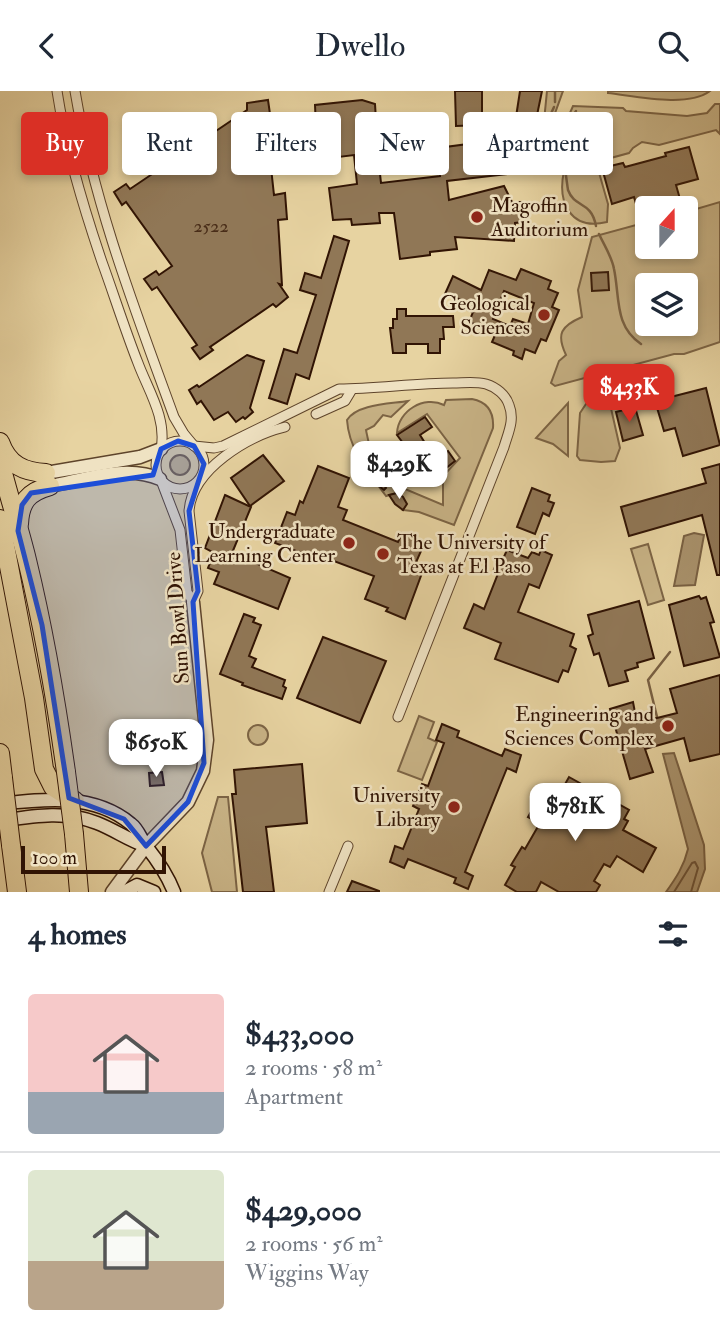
<!DOCTYPE html>
<html lang="en">
<head>
<meta charset="utf-8">
<style>
  :root { --surface:#fff; --page:#f2f2f3; --text:#1f2937; --muted:#747a83; --line:#e0e1e3; --accent:#d93025 }
  body { margin:0; font-family:"IM FELL Double Pica",serif; background:var(--page); color:var(--text); height:100vh; display:flex; flex-direction:column; font-size:26px; white-space:nowrap }
  * { box-sizing:border-box; margin:0 }
  p { font-size:23px; color:var(--muted) }
  .icon { flex:none; width:38px; height:38px; fill:none; stroke:currentColor; stroke-width:2; stroke-linecap:round; stroke-linejoin:round }
  .map { position:relative; height:801px; overflow:hidden }
  .side { display:flex; flex-direction:column; background:var(--surface); flex:1 }
  .side>* { flex:none }
  .hud { position:absolute; left:21px; top:21px; width:679px; height:63px; display:flex; gap:14px }
  .needle { width:46px; rotate:21deg }
  .fabs { position:absolute; left:635px; top:105px; display:grid; gap:14px }
  .fabs a { display:grid; place-items:center; width:63px; height:63px; border-radius:7px; background:var(--surface); box-shadow:0 4px 10px #0003; font-size:35px }
  .scale { position:absolute; left:21px; bottom:18px; width:145px; box-sizing:border-box; padding-left:7px; border:4px solid #311404; border-top:0; font-size:19px; line-height:24px; white-space:nowrap; color:#311404; -webkit-text-stroke:5px #efe2c2; paint-order:stroke }
  .price { position:absolute; translate:-50% -60px; padding:0 16px; border-radius:14px; background:#fff; color:#222; font-size:23px; line-height:46px; filter:drop-shadow(0 2px 4px #0008) }
  .price::after { content:''; position:absolute; left:50%; top:42px; width:21px; height:16px; margin-left:-10px; background:inherit; clip-path:polygon(0 0,100% 0,50% 100%) }
  .price.on { background:var(--accent); color:#fff }
  ul { padding:0; list-style:none }
  li { display:flex; align-items:center; gap:21px; height:175px; padding:0 28px }
  li+li { border-top:2px solid var(--line) }
  li span { display:grid; place-items:center; flex:none; width:196px; height:140px; border-radius:7px; color:#555 }
  li>.icon { margin-inline-start:auto }
  span .icon { width:84px; height:84px; fill:#fffc; stroke-width:1 }
  li b { font-size:30px }
  h2 { display:flex; justify-content:space-between; align-items:center; height:84px; padding:0 28px; font-size:30px }
  .tag { padding:0 24px; border-radius:7px; background:var(--surface); box-shadow:0 4px 10px #0003; font-size:24px; line-height:63px }
  .tag.on { background:var(--accent); color:#fff }
  header { display:flex; justify-content:space-between; align-items:center; height:91px; padding:0 28px; background:var(--surface); font-size:32px; font-weight:600 }
  .map>svg:first-child { display:block }
  .green { fill:#c8b386; stroke:#7c6445; stroke-width:2; fill-rule:evenodd }
  .water { fill:#a9926c; stroke:#796042; stroke-width:2 }
  .lines { fill:none; stroke-linecap:round; stroke-linejoin:round }
  .shore { stroke:#6d5338; stroke-width:2 }
  .stream { stroke:#796042; stroke-width:2.5 }
  .building { fill:#907756; stroke:#311404; stroke-width:2; fill-rule:evenodd }
  .minor-casing { stroke:#5e442b; stroke-width:11 }
  .tertiary-casing { stroke:#5e442b; stroke-width:15 }
  .secondary-casing { stroke:#311404; stroke-width:15 }
  .motorway-casing { stroke:#311404; stroke-width:20 }
  .minor { stroke:#efe2c2; stroke-width:9 }
  .tertiary { stroke:#efe2c2; stroke-width:12 }
  .secondary { stroke:#efe2c2; stroke-width:12 }
  .motorway { stroke:#e7d3a1; stroke-width:18 }
  .motorway-bridge-casing { stroke:#311404; stroke-width:20; stroke-linecap:butt }
  .motorway-bridge { stroke:#e7d3a1; stroke-width:18 }
  .marked { fill:#1d4ed8; fill-opacity:0.2; stroke:#1d4ed8; stroke-width:5; stroke-linejoin:round }
  .poi-dot { fill:#8f2418; stroke:#efe2c2; stroke-width:2.5 }
  .labels { text-anchor:middle; dominant-baseline:central; stroke-width:5; stroke-linejoin:round; paint-order:stroke }
  .number-label { font-size:18px; fill:#492d18 }
  .poi-label { font-size:21px; fill:#311404; stroke:#efe2c2; text-anchor:end }
  .street-label { font-size:21px; fill:#311404; stroke:#efe2c2 }
</style>
</head>
<body>
<header><svg class="icon" aria-label="back" viewBox="0 0 24 24"><path d="M15 5l-7 7 7 7"/></svg>Dwello<svg class="icon" aria-label="search" viewBox="0 0 24 24"><circle cx="10" cy="10" r="6"/><path d="M15 15l6 6"/></svg></header>
<div class="map">
<svg width="720" height="801" viewBox="0 0 720 801">
  <rect width="100%" height="100%" fill="#e7d3a1"/>
  <filter id="stains"><feTurbulence type="fractalNoise" baseFrequency=".00286" numOctaves="4"/><feColorMatrix values="0 0 0 0 .2 0 0 0 0 .09 0 0 0 0 .02 0 0 0 .5 -.17"/></filter>
  <radialGradient id="worn" r=".72"><stop offset=".6" stop-color="#630" stop-opacity="0"/><stop offset="1" stop-color="#630" stop-opacity=".3"/></radialGradient>
  <g class="green">
    <polygon points="547,0 563,0 545,50 537,47 544,30"/>
    <path d="M608 0H710C688 17 635 5 608 2Z"/>
    <path d="M715 13H720V43L716 39 659 54 642 51 633 57 629 62 596 71 608 113 607 131C571 140 557 112 564 80L551 65 573 15 623 17 626 20 687 25 707 22Z"/>
    <path d="M720 111V251L684 263H674L555 295 551 292 559 270 566 264C556 243 561 235 582 226L578 199 592 146 647 131 648 156H686V121ZM648 194H686V233H648Z"/>
    <path d="M472 308C488 311 494 322 493 337L454 434 419 421 403 419 406 413 397 402 386 405C368 381 349 359 347 329 357 313 390 313 408 310L391 326 383 324 374 335 366 339C369 353 370 365 383 373L382 378 393 393 443 414V385L460 367 427 323 397 342C398 320 424 304 444 314L446 309Z"/>
    <polygon points="596,308 610,313 620,357 615,370 601,371 580,369 577,365 580,322 586,313"/>
    <polygon points="568,312 568,365 553,353 536,347"/>
    <circle cx="180" cy="374" r="10"/>
    <polygon points="648,453 664,509 648,514 631,458"/>
    <polygon points="419,625 434,631 428,647 437,651 422,689 398,680"/>
    <circle cx="258" cy="644" r="10"/>
    <polygon points="218,706 228,706 237,801 212,801 202,762"/>
  </g>
  <g class="water">
    <polygon points="694,442 704,444 695,494 674,495 684,445"/>
    <path d="M674 662 704 754 705 778 697 801H666C676 787 684 775 688 758L663 663Z"/>
  </g>
  <g class="lines">
    <polyline class="shore" points="674,801 692,772 695,771 698,777 691,801"/>
    <g class="stream">
      <polyline points="555,11 555,0"/>
      <path d="M576 20C559 44 564 72 568 99 575 118 591 109 596 135"/>
      <polyline points="533,33 543,38"/>
      <polyline points="548,40 544,38 554,16"/>
      <path d="M599 143C604 154 612 166 614 178 620 206 614 235 641 253"/>
      <polyline points="657,626 648,589 670,561"/>
    </g>
  </g>
  <g class="building">
    <polygon points="455,0 482,0 482,34 456,35"/>
    <polygon points="520,0 542,0 536,29 516,26"/>
    <polygon points="268,9 271,30 266,31 274,104 285,102 287,128 278,129 282,194 279,193 288,206 276,216 273,213 210,256 213,259 200,268 192,257 197,254 157,196 152,199 144,188 156,180 159,184 172,175 126,111 122,114 114,101 126,93 130,98 247,19 247,12"/>
    <path d="M362 9 375 13 376 29 434 22 437 57 514 47 517 82 447 90 449 109 504 95 512 111H521L524 131 515 132 514 150 455 146 457 158 430 161V164L400 168 394 122H379L380 132 352 134 351 128 333 129 329 97 357 93 354 64 306 70 304 38 316 37 315 14ZM437 57 440 85 381 92 378 64Z"/>
    <polygon points="689,56 698,88 676,94 680,108 638,120 634,106 612,113 602,77 623,72 625,76 666,65 665,62"/>
    <polygon points="334,145 349,150 309,288 296,283 287,313 269,307 284,258 297,262 316,204 300,199 305,182 321,187"/>
    <path d="M521 178 551 190 548 198 558 202 552 216 559 219 546 250 541 248 535 262 525 258 522 268 513 264 514 260 492 251 496 242 469 231 473 221 459 216 462 209 445 203 453 185 481 199 489 179 516 189ZM504 200 534 212 528 233 513 228 510 235 493 228Z"/>
    <polygon points="608,181 609,199 592,200 591,182"/>
    <polygon points="397,218 406,218 406,225 453,225 454,236 443,236 444,248 440,248 440,262 428,262 428,253 406,253 406,262 393,262 390,237 393,237 393,228 397,228"/>
    <polygon points="247,264 264,270 250,317 253,321 245,328 243,326 236,331 228,321 214,329 201,310 197,313 189,299 197,294 199,296"/>
    <polygon points="706,297 720,354 683,365 675,337 664,340 655,310"/>
    <polygon points="635,316 643,344 623,350 616,321"/>
    <polygon points="425,326 432,336 420,344 435,368 448,360 455,370 430,390 424,380 410,389 391,361 403,352 397,344"/>
    <polygon points="263,364 284,390 250,415 231,387"/>
    <polygon points="364,368 386,397 384,399 369,387 360,370"/>
    <polygon points="720,373 720,484 717,484 702,424 629,445 621,416 706,392 702,378"/>
    <polygon points="318,375 349,387 338,416 347,419 343,429 398,451 402,442 425,451 413,478 422,482 405,528 386,520 388,517 365,508 374,485 310,461 309,465 275,452 287,421 295,424 300,410 303,412"/>
    <polygon points="532,397 550,404 548,410 554,412 549,425 543,422 535,443 517,436"/>
    <polygon points="397,402 403,406 407,413 403,419 395,413 389,404"/>
    <polygon points="225,404 251,416 232,462 290,487 278,518 214,493 219,481 208,477 214,462 205,457"/>
    <polygon points="507,459 528,467 532,461 539,464 541,459 552,464 539,497 529,493 518,521 574,543 570,555 576,558 568,581 563,579 558,591 495,568 501,552 464,537 474,513 484,518 499,480 494,478 499,466 503,468"/>
    <polygon points="699,505 701,508 706,506 714,531 710,532 720,566 684,575 669,514"/>
    <polygon points="639,510 654,567 637,572 638,576 625,580 628,590 609,595 599,562 594,564 588,545 593,543 588,524"/>
    <polygon points="244,523 255,527 253,531 261,534 249,565 256,568 252,576 285,589 283,595 286,597 282,608 242,594 243,592 220,583"/>
    <polygon points="323,546 386,570 360,632 297,607"/>
    <polygon points="720,584 720,663 690,670 684,647 645,658 653,681 630,688 610,618 633,611 637,632 677,622 670,598"/>
    <polygon points="442,633 459,640 457,646 502,665 505,658 521,664 516,681 507,677 465,781 473,785 468,798 454,792 456,787 408,768 404,777 390,771 395,755 403,758 419,718 413,715 422,693 428,695 444,652 436,649"/>
    <polygon points="302,673 307,732 266,736 274,801 243,801 232,703 236,703 234,679"/>
    <polygon points="162,681 164,694 150,695 149,682"/>
    <polygon points="569,686 592,699 586,711 599,718 606,706 629,719 624,728 628,730 623,739 656,757 643,781 617,765 610,776 604,773 594,790 600,794 596,801 559,801 541,791 536,801 517,801 505,794 515,776 511,774 522,756 525,758 540,732 528,726 545,696 559,704"/>
    <polygon points="352,790 379,800 379,801 347,801"/>
  </g>
  <g class="lines">
    <g class="minor-casing">
      <g id="minor">
        <path d="M57 0C66 59 83 115 102 171 114 204 125 239 138 272 148 299 167 327 161 358"/>
        <path d="M75 0C94 113 135 219 174 326L184 343 194 355 214 357 223 355 339 298C376 298 415 292 453 292 463 292 475 290 486 293 496 296 506 304 509 314 515 329 508 342 504 356L398 626"/>
        <polyline points="316,323 345,310 351,300"/>
        <circle cx="180" cy="374" r="24"/>
        <polyline points="162,392 180,439 187,501 193,511"/>
        <path d="M193 511 198 500 189 420C192 378 248 345 285 336"/>
        <polyline points="329,801 348,755"/>
      </g>
    </g>
    <g class="tertiary-casing">
      <g id="tertiary">
        <polyline points="46,382 140,366 161,358"/>
        <path d="M50 395C84 389 126 373 160 388"/>
        <polyline points="112,801 146,755 188,711 203,680 207,649 193,511"/>
      </g>
    </g>
    <g class="secondary-casing">
      <g id="secondary">
        <path d="M0 713C44 708 94 702 131 733 138 738 141 748 146 755 158 770 167 783 174 801"/>
        <path d="M0 730C33 725 65 719 97 732 115 739 128 749 146 755"/>
        <polyline points="124,801 137,794 154,801"/>
      </g>
    </g>
    <g class="motorway-casing">
      <g id="motorway">
        <path d="M0 351C8 374 24 381 46 382"/>
        <path d="M0 370C8 403 19 436 27 469 44 539 56 609 66 681"/>
        <polyline points="0,428 34,607 44,678 53,696 75,710"/>
        <path d="M19 433C20 411 28 401 50 395"/>
        <polyline points="0,662 3,687"/>
        <polyline points="74,743 79,801"/>
        <polyline points="11,754 17,801"/>
      </g>
    </g>
    <use href="#minor" class="minor"/>
    <use href="#tertiary" class="tertiary"/>
    <use href="#secondary" class="secondary"/>
    <use href="#motorway" class="motorway"/>
    <g class="motorway-bridge-casing">
      <g id="motorway-bridge">
        <polyline points="66,681 74,743"/>
        <polyline points="3,687 11,754"/>
      </g>
    </g>
    <use href="#motorway-bridge" class="motorway-bridge"/>
  </g>
  <path class="marked" d="M178 350 194 355 204 373 189 420 198 500 193 511 204 672 188 711 146 755 124 728 69 707 42 534 18 440 22 414 31 402 153 384 161 358Z"/>
  <g class="poi-dot">
    <circle cx="477" cy="126" r="7"/>
    <circle cx="544" cy="224" r="7"/>
    <circle cx="349" cy="452" r="7"/>
    <circle cx="383" cy="463" r="7"/>
    <circle cx="668" cy="635" r="7"/>
    <circle cx="454" cy="716" r="7"/>
  </g>
  <g class="labels">
    <g class="number-label">
      <text x="211" y="135">2522</text>
    </g>
    <g class="poi-label">
      <text x="491" y="114" text-anchor="start">Magoffin<tspan x="491" dy="24">Auditorium</tspan></text>
      <text x="530" y="212">Geological<tspan x="530" dy="24">Sciences</tspan></text>
      <text x="335" y="440">Undergraduate<tspan x="335" dy="24">Learning Center</tspan></text>
      <text x="397" y="451" text-anchor="start">The University of<tspan x="397" dy="24">Texas at El Paso</tspan></text>
      <text x="654" y="623">Engineering and<tspan x="654" dy="24">Sciences Complex</tspan></text>
      <text x="440" y="704">University<tspan x="440" dy="24">Library</tspan></text>
    </g>
    <g class="street-label">
      <text transform="translate(178 527) rotate(-94)">Sun Bowl Drive</text>
    </g>
  </g>
  <rect width="100%" height="100%" filter="url(#stains)"/>
  <rect width="100%" height="100%" fill="url(#worn)"/>
</svg>
<div class="fabs">
<a><svg class="needle" viewBox="-14 -14 28 28"><path d="M0-13l5 13h-10z" fill="#e53935"/><path d="M0 13l5-13h-10z" fill="#747a83"/></svg></a>
<a><svg class="icon" aria-label="layers" viewBox="0 0 24 24"><path d="M12 4l9 5-9 5-9-5zM3 14l9 5 9-5"/></svg></a>
</div>
<div class="scale">100 m</div>
<b class="price on" style="left:629px;top:333px">$433K</b>
<b class="price" style="left:399px;top:410px">$429K</b>
<b class="price" style="left:156px;top:688px">$650K</b>
<b class="price" style="left:575px;top:752px">$781K</b>
<div class="hud">
<a class="tag on">Buy</a>
<a class="tag">Rent</a>
<a class="tag">Filters</a>
<a class="tag">New</a>
<a class="tag">Apartment</a>
</div>
</div>
<section class="side">
<h2>4 homes<svg class="icon" aria-label="filters" viewBox="0 0 24 24"><path d="M4 7h16M4 17h16"/><circle cx="9" cy="7" r="2"/><circle cx="15" cy="17" r="2"/></svg></h2>
<ul>
<li><span style="background:linear-gradient(#f6c9c9 70%,#9aa5b1 0)"><svg class="icon" aria-label="home" viewBox="0 0 24 24"><path d="M3 11l9-7 9 7M6 9v11h12V9"/></svg></span><div><b>$433,000</b><p>2 rooms · 58 m²</p><p>Apartment</p></div></li>
<li><span style="background:linear-gradient(#dfe7d0 65%,#b9a48a 0)"><svg class="icon" aria-label="home" viewBox="0 0 24 24"><path d="M3 11l9-7 9 7M6 9v11h12V9"/></svg></span><div><b>$429,000</b><p>2 rooms · 56 m²</p><p>Wiggins Way</p></div></li>
</ul>
</section>
</body>
</html>
